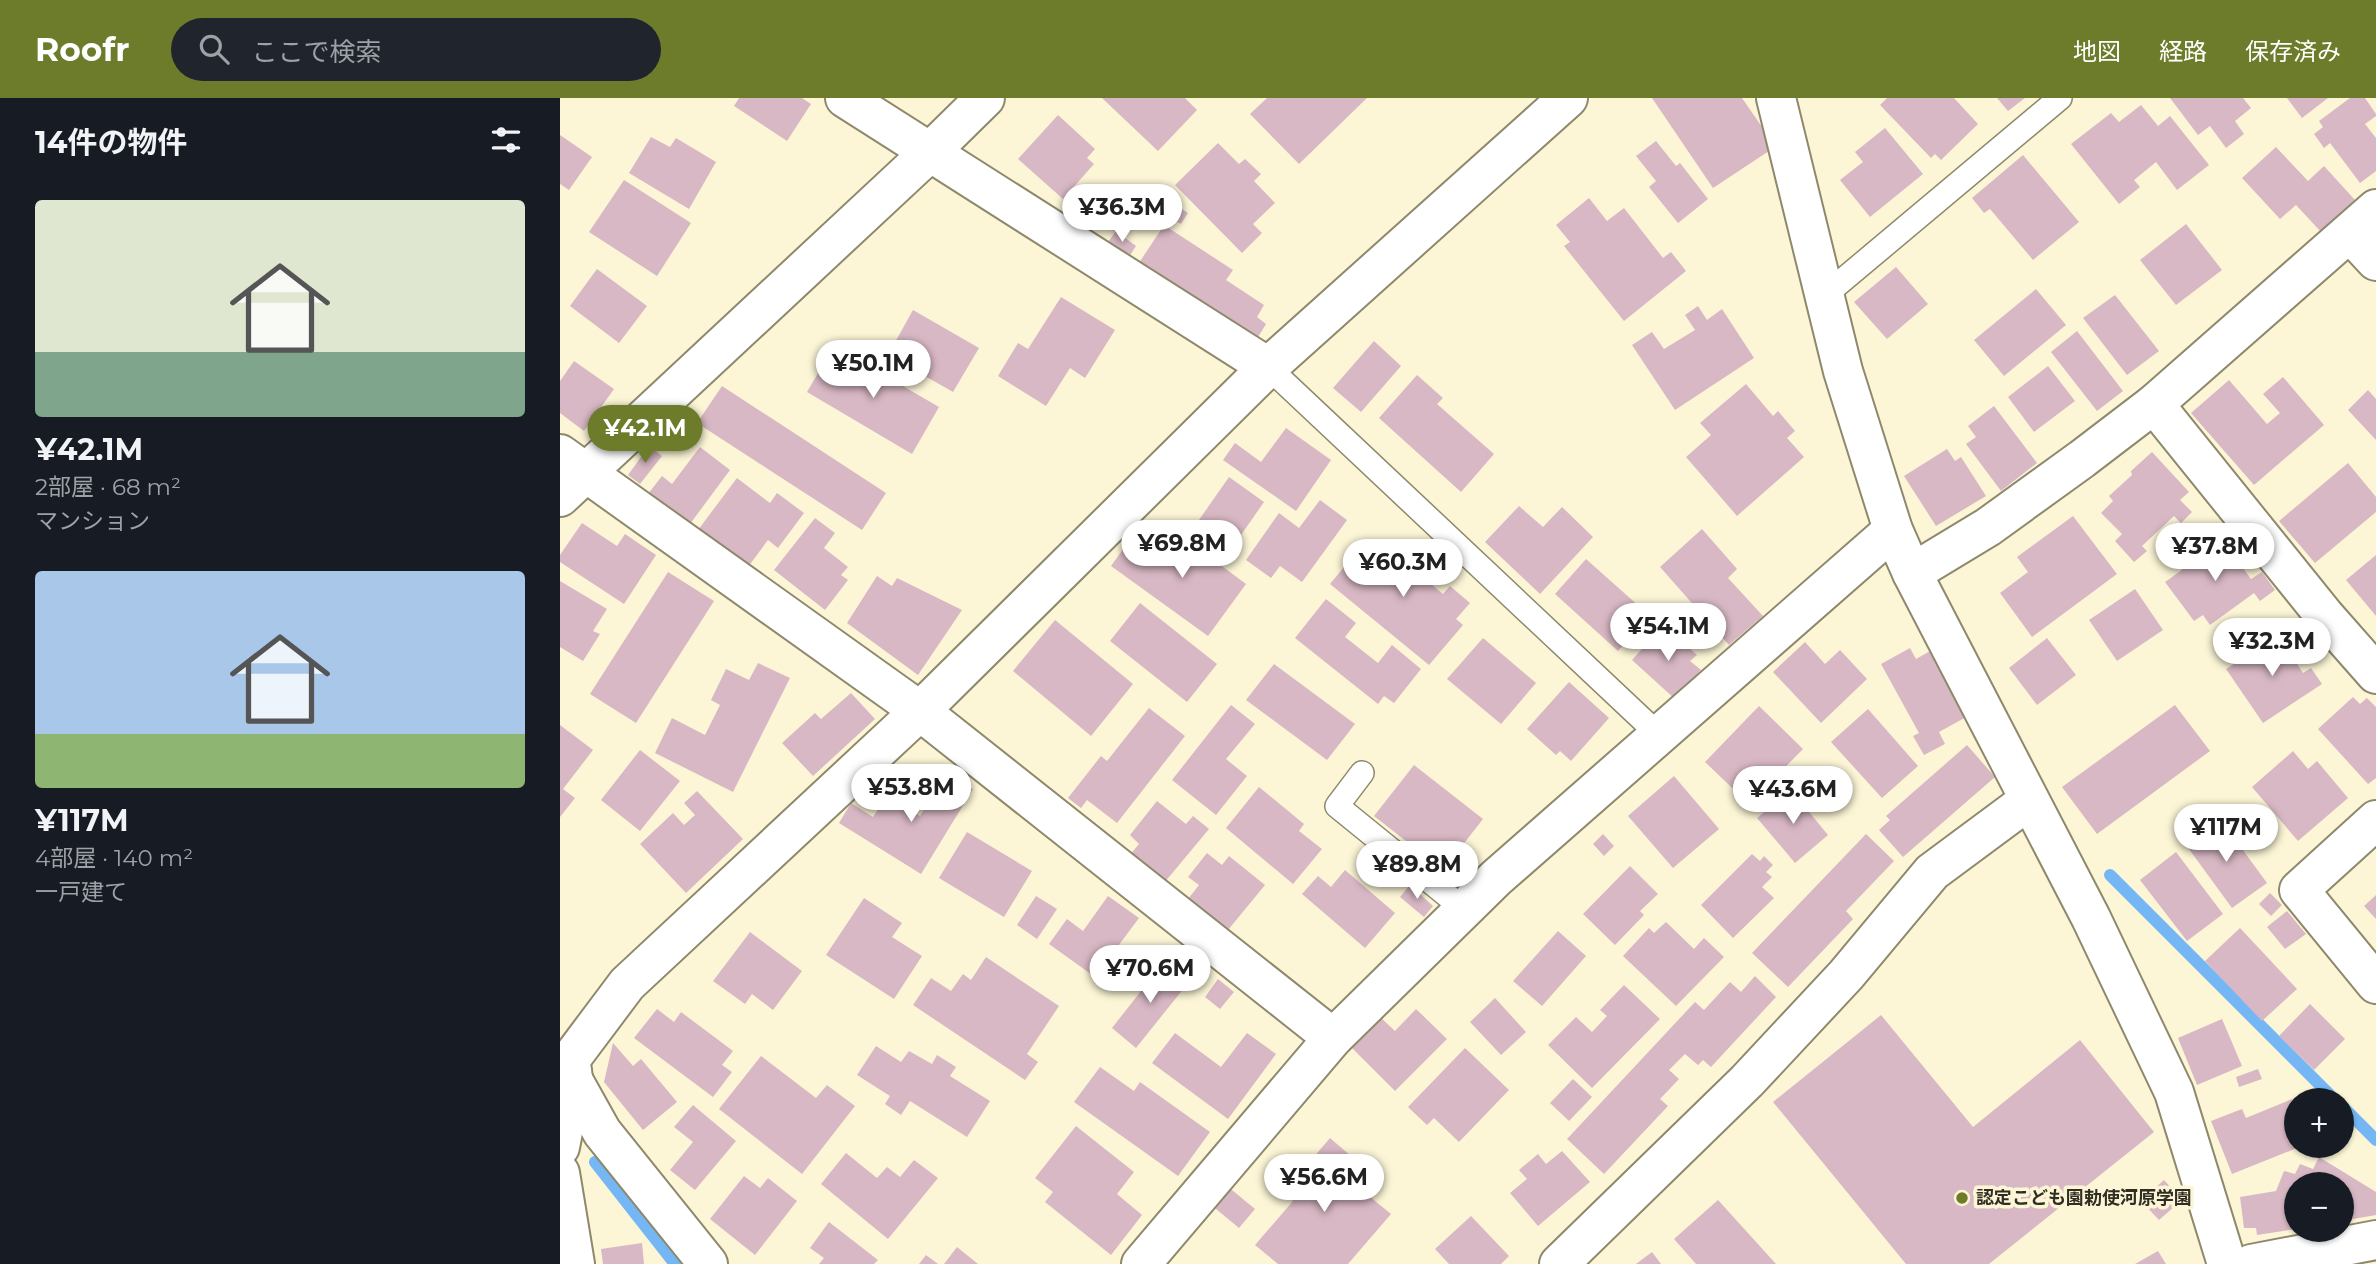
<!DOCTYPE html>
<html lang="ja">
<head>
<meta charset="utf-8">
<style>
  :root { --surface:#171b24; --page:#20242c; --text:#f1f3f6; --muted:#9ea1a6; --accent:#6d7c2a }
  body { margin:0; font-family:Montserrat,"Noto Sans JP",sans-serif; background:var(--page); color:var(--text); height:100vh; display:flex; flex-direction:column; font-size:26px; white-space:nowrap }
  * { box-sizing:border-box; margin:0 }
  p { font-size:23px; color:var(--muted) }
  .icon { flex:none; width:38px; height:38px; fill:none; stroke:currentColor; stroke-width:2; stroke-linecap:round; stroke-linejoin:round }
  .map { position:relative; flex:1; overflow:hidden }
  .panel { display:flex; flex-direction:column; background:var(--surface); width:560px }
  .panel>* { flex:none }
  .controls { position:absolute; left:1724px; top:990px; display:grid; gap:14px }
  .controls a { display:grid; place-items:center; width:70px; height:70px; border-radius:50%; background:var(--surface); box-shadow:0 2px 5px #0004; font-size:35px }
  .price { position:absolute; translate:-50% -60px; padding:0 16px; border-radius:24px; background:#fff; color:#222; font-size:23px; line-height:46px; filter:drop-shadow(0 2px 4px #0008) }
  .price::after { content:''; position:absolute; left:50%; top:42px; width:21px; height:16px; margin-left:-10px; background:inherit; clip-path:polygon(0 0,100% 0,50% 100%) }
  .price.current { background:var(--accent); color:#fff }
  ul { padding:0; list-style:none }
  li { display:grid; align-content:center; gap:14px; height:371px; padding:0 35px }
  li span { display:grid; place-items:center; height:217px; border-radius:7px; color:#555 }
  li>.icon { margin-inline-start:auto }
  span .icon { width:126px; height:126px; fill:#fffc; stroke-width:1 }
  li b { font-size:30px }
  h2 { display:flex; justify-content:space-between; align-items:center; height:84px; padding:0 35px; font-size:30px }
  header { display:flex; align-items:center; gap:42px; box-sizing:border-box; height:98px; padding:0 35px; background:var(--accent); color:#fff }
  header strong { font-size:33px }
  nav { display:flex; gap:38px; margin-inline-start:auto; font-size:24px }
  .search { width:490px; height:63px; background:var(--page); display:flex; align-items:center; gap:18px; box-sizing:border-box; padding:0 24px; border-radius:38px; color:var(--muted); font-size:26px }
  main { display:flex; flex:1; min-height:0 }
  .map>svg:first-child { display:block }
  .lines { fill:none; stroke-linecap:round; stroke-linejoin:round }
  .stream { stroke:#75b6f5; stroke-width:12 }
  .building { fill:#d8b8c4 }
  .service-casing { stroke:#8e886c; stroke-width:26 }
  .minor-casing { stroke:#8e886c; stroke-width:42 }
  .tertiary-casing { stroke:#8e886c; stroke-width:42 }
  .service { stroke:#fff; stroke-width:23 }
  .minor { stroke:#fff; stroke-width:38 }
  .tertiary { stroke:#fff; stroke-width:38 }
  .poi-dot { fill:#6d7c2a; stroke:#fcf6d7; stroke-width:2.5 }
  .labels { text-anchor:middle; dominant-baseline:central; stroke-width:7; stroke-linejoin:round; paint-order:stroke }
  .poi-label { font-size:18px; font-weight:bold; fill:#302e22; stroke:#fcf6d7; text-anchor:start }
</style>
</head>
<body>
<header>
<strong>Roofr</strong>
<div class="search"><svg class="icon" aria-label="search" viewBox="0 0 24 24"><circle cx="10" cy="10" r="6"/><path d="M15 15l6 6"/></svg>ここで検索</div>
<nav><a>地図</a><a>経路</a><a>保存済み</a></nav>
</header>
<main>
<section class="panel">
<h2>14件の物件<svg class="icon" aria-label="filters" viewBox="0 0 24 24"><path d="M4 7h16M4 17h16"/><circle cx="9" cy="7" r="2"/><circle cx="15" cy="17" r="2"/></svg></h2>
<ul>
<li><span style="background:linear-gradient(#dfe7d0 70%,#7fa58c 0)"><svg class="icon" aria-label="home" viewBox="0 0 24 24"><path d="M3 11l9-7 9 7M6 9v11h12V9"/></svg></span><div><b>¥42.1M</b><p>2部屋 · 68 m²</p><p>マンション</p></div></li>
<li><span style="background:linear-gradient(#a9c7e8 75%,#8fb573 0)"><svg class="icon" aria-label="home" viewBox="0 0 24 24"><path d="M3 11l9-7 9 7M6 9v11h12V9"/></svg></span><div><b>¥117M</b><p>4部屋 · 140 m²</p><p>一戸建て</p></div></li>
</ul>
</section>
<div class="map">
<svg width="1816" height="1166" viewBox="0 0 1816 1166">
  <rect width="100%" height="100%" fill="#fcf6d7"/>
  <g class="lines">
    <g class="stream">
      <polyline points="1550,777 1776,1003"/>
      <polyline points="1782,1008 1816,1042"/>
      <polyline points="35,1064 115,1166"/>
    </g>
  </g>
  <g class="building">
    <polygon points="179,0 242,0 251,6 227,43 174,8"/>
    <polygon points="542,0 625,0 637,12 598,53"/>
    <polygon points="707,0 807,0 739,66 690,16"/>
    <polygon points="1092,0 1182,0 1209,39 1206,41 1212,51 1153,90"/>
    <polygon points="1327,0 1394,0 1418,26 1381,62 1375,56 1371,60 1320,7"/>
    <polygon points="1437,0 1465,0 1448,13"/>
    <polygon points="1610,0 1683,0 1691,10 1675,23 1684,36 1666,50 1650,28 1638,37"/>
    <polygon points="1727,0 1768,0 1742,20"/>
    <polygon points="1790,0 1805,0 1816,16 1816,18 1805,26 1816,40 1816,73 1800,85 1770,45 1764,50 1754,36 1763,29 1759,23"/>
    <polygon points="1581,7 1598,28 1610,18 1649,67 1617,92 1596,64 1574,82 1580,89 1559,106 1511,46 1551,15 1559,24"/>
    <polygon points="498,17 535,51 527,60 534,66 503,101 458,61"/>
    <polygon points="1325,30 1363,76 1310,119 1280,82 1303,64 1295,54"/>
    <polygon points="0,37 32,59 9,92 0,86"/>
    <polygon points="91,39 110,49 116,40 156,64 129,111 69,75"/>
    <polygon points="1096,43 1116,68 1120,65 1148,101 1118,125 1089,89 1096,83 1076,58"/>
    <polygon points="658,45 679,66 685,61 701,76 694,83 715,105 693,126 702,135 682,155 615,87"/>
    <polygon points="1716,49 1748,83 1764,68 1795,102 1761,134 1736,107 1720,121 1682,80"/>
    <polygon points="1463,57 1519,124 1473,162 1430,111 1424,115 1412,100"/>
    <polygon points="64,82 131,125 97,178 29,134"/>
    <polygon points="1029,100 1047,123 1064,110 1103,160 1111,154 1126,173 1064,223 1004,148 1010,144 996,127"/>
    <polygon points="606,101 628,115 621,126 599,113"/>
    <polygon points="1626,126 1662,172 1616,207 1580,162"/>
    <polygon points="604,127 673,172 666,182 704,207 697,219 706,226 695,244 577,168"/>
    <polygon points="556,133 576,148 569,159 548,144"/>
    <polygon points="1336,169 1368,206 1327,241 1294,204"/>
    <polygon points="37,171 87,208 59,245 10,208"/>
    <polygon points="1476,191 1506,227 1444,278 1414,242"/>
    <polygon points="1555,197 1599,253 1567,277 1523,220"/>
    <polygon points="501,199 555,232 525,280 510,270 486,308 438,278 458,245 468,251"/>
    <polygon points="1138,208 1147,222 1162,211 1194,260 1115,312 1072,247 1092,234 1104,251 1135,232 1125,217"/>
    <polygon points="353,212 419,250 393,294 328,257"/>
    <polygon points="1517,233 1563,293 1537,313 1491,254"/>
    <polygon points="814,243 841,268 801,314 773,290"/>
    <polygon points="274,248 379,309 352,356 247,294"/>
    <polygon points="14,263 54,291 24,333 0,315 0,283"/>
    <polygon points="1488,268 1515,303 1474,334 1448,299"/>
    <polygon points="857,277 883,300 877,306 934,356 901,394 819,320"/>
    <polygon points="1723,279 1764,327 1694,387 1631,315 1669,282 1707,326 1720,315 1703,296"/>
    <polygon points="1186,286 1213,318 1218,313 1235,333 1227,340 1244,359 1177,418 1126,359 1151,337 1140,325"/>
    <polygon points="162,288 326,395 302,432 137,325"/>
    <polygon points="1808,292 1816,301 1816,342 1788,312"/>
    <polygon points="1434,308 1477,365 1441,393 1406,346 1416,339 1408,328"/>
    <polygon points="726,330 771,362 736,413 663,362 675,345 701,364"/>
    <polygon points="89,348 102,358 80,386 68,377"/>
    <polygon points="140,349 170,372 130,426 88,396 102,378 112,386"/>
    <polygon points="1387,351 1395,363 1401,359 1426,398 1376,428 1344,378"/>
    <polygon points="1592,354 1629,394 1620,402 1632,414 1621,425 1614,418 1582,448 1587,453 1574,464 1555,443 1562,436 1541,415 1553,403 1549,398 1572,377 1571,373"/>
    <polygon points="1788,365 1816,399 1816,414 1755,465 1719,423"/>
    <polygon points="669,379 704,404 674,447 639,422"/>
    <polygon points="177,380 210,405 217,395 244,415 218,450 208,442 188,469 138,432"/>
    <polygon points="760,402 787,422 742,484 720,468 711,480 686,462 719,415 739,430"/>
    <polygon points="959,408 983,429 1002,409 1033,439 980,496 925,444"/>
    <polygon points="1513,418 1557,476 1472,539 1440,495 1468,474 1457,459"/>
    <polygon points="255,420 275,435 264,450 288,469 281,477 288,482 265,512 214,472"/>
    <polygon points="22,425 57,448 65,436 96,457 64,506 0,464 0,457"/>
    <polygon points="597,431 622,449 627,442 686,486 648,538 551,468 564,450 576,459"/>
    <polygon points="1142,431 1177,471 1168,480 1203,518 1169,547 1100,469"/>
    <polygon points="1662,442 1691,481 1702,474 1715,492 1700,503 1694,495 1650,527 1643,517 1634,523 1605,484 1626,469 1619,461 1641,446 1647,454"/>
    <polygon points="825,444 843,460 851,451 875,470 866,482 883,496 890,488 910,505 896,521 903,527 869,567 770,486 798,452 810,463"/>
    <polygon points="1816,457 1816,518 1786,482"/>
    <polygon points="1026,461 1090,518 1058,553 995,496"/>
    <polygon points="108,474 154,503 76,625 30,596"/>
    <polygon points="317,478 332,488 337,480 402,512 358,577 287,525"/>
    <polygon points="0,483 47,511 33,533 40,536 23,563 0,549"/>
    <polygon points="1575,491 1603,532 1557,563 1529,522"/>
    <polygon points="766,501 796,525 785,539 818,565 832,547 861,571 834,605 824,598 818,606 735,540"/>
    <polygon points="580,505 657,566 627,604 550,543"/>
    <polygon points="495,522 573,586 531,638 453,573"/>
    <polygon points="1099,532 1105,537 1109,532 1137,557 1130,563 1141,572 1115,601 1072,562"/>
    <polygon points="1723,533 1734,548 1728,552 1743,575 1751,570 1762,586 1703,625 1666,571"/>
    <polygon points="923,540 976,585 941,626 887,581"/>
    <polygon points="1487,540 1516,577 1477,607 1449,570"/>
    <polygon points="1245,544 1265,566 1280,552 1307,581 1261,625 1213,574"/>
    <polygon points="1350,550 1356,561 1372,552 1408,618 1379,634 1385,646 1364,657 1353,638 1359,635 1321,566"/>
    <polygon points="198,565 230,580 173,694 95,655 112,620 145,637 160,607 151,602 166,571 189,582"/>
    <polygon points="714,566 795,626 767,662 686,602"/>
    <polygon points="1009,584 1049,620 1011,663 1000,653 996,657 967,631"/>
    <polygon points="291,595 315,621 253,678 222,645 255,615 261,621"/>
    <polygon points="1793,599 1800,606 1807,600 1816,609 1816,680 1808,686 1758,631"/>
    <polygon points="671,607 695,626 666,661 687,678 656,717 612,682"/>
    <polygon points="1615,607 1650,653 1537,736 1502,689"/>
    <polygon points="1199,608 1243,651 1189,706 1145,664"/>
    <polygon points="589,610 625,638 557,725 527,702 521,710 508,700 541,658 547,663"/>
    <polygon points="1308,611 1358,668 1322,700 1271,644"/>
    <polygon points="0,627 33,652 3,691 15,700 0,719"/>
    <polygon points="1407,647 1435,679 1343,759 1319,732 1330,722 1326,718"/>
    <polygon points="80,652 120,683 80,733 41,702"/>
    <polygon points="1733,653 1748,671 1757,663 1788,700 1738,743 1692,689"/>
    <polygon points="854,667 923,721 883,772 814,718"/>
    <polygon points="387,675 413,691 361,776 279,725 291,705 313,719 327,698 360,718"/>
    <polygon points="1114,678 1159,731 1113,770 1068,718"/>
    <polygon points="699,689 744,726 739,733 762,751 733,786 666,730"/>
    <polygon points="1231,692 1268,737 1235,765 1197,720"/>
    <polygon points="137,693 183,741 126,795 80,746 113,715 124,727 135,717 124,705"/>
    <polygon points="597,703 626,726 633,718 649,731 604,785 569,758 579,746 570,737"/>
    <polygon points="1661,722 1707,785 1672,810 1626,747"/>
    <polygon points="407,734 472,773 444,819 379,780"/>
    <polygon points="1043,736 1054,748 1044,758 1033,746"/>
    <polygon points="1306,736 1334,763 1286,813 1293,821 1228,889 1192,855"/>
    <polygon points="1616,754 1663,816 1627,843 1580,782"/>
    <polygon points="647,755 662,767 669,758 705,787 668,832 628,801 639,787 628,779"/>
    <polygon points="1192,756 1200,763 1204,758 1213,767 1206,774 1212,779 1202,789 1214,800 1173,840 1141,807"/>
    <polygon points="1070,768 1098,796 1080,813 1084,817 1055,847 1023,816"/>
    <polygon points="785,772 835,815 805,850 742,796 758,778 771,789"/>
    <polygon points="850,787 873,808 864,819 840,799"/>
    <polygon points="1710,795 1722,807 1711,818 1699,806"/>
    <polygon points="1816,797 1816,821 1804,808"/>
    <polygon points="476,798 497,811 477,841 457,827"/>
    <polygon points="548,798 579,820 535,879 489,846 507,821 523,833"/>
    <polygon points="304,800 342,825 332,839 362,858 334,901 266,857"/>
    <polygon points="1727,813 1746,836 1725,851 1707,829"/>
    <polygon points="1106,824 1134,851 1144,840 1164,859 1116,908 1063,858 1089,830 1094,835"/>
    <polygon points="1680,830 1737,891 1702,923 1645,863"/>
    <polygon points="998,833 1026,858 982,908 953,883"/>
    <polygon points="190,834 242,873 213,912 192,896 185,906 153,883"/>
    <polygon points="426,859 499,908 467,956 478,964 465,982 353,907 371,880 391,893 403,876 411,882"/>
    <polygon points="603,865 628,885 576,950 552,930"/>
    <polygon points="1195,878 1216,899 1151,969 1143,962 1138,967 1125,956 1109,972 1119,981 1100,1001 1108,1008 1044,1076 1007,1041 1135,904 1144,912 1170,884 1181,894"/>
    <polygon points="658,881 674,894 660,911 645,899"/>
    <polygon points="1064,887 1100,921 1032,990 988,947 1016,919 1032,934 1047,918 1040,912"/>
    <polygon points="935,900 966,934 941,957 910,924"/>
    <polygon points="1750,906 1785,941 1754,972 1719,938"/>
    <polygon points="97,911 114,924 121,914 173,953 162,967 172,974 153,999 74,940"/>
    <polygon points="856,911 887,941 835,993 789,947 819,918 835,933"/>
    <polygon points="1321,917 1413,1029 1520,942 1594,1034 1429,1166 1346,1166 1213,1004"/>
    <polygon points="1662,921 1682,968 1637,987 1618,940"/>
    <polygon points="615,935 661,969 687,935 716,956 668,1021 592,965"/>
    <polygon points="53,945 73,968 81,961 117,1004 83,1032 44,984"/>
    <polygon points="316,948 341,964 349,953 372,966 377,957 396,969 390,978 430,1003 407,1039 350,1003 341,1017 325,1006 330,998 297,977"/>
    <polygon points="905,950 949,992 899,1044 874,1020 867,1027 848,1009"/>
    <polygon points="201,958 256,1000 267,987 295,1008 242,1076 159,1011"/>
    <polygon points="540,969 574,993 580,984 650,1034 618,1078 514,1004"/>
    <polygon points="1698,971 1702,981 1679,989 1676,979"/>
    <polygon points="1013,981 1032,999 1009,1023 990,1005"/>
    <polygon points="1732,1001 1736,1011 1736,1048 1742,1048 1672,1076 1651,1023 1682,1011 1686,1020"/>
    <polygon points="133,1007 176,1043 135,1092 110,1072 133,1044 114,1029"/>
    <polygon points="516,1028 574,1074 557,1096 582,1117 551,1157 485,1104 493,1094 475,1080"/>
    <polygon points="770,1040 805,1070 793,1085 831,1116 788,1166 718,1166 695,1147 733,1103 723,1095"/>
    <polygon points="1002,1053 1030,1084 978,1128 950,1095 967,1081 959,1072 978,1056 986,1066"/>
    <polygon points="286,1055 317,1080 327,1069 340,1079 354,1062 378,1080 328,1141 261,1086"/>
    <polygon points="1759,1059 1816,1094 1816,1117 1782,1123 1782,1087 1736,1087 1736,1131 1697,1137 1696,1130 1684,1130 1680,1099 1716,1093 1724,1073 1735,1076 1740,1066 1753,1071"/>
    <polygon points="184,1078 200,1090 208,1080 237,1103 195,1157 150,1121"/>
    <polygon points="1604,1082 1622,1102 1599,1122 1581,1103"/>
    <polygon points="666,1087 695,1111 679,1130 650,1106"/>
    <polygon points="1158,1102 1216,1166 1136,1166 1114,1141"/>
    <polygon points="911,1118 949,1158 941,1166 889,1166 875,1151"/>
    <polygon points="269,1124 318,1162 314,1166 259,1166 264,1160 250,1150"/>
    <polygon points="82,1145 84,1166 43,1166 41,1151"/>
    <polygon points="397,1149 418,1166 384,1166"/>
    <polygon points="1598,1153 1606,1166 1575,1166"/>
    <polygon points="1092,1154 1101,1166 1076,1166"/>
    <polygon points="366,1157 378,1166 359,1166"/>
  </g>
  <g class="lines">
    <g class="service-casing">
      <g id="service">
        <polyline points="1265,197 1500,0"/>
        <polyline points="708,269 1100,638"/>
        <polyline points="802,675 777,708 894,803 902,813"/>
      </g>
    </g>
    <g class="minor-casing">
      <g id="minor">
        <polyline points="285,0 708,269"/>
        <polyline points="1790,135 1816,163"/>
        <polyline points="1594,306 1764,517 1816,576"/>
        <polyline points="0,356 360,613 773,940"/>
        <polyline points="0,399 369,55 425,0"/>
        <polyline points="1352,475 1428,429 1522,361 1594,306 1816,111"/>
        <polyline points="1816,722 1739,792 1816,886"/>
        <polyline points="10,962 67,886 360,613 708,269 1008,0"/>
        <polyline points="13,982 42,1034 148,1166"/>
        <polyline points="0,1049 13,982 12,972"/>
        <polyline points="0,1075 15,1166"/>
        <polyline points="581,1166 773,940 936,780 1333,432"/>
        <polyline points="999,1166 1187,983 1286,877 1372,774 1469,702"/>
        <polyline points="1691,1166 1816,1142"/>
      </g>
    </g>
    <g class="tertiary-casing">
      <polyline id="tertiary" points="1216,0 1283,273 1333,432 1352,475 1531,820 1614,994 1667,1166"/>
    </g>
    <use href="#service" class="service"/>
    <use href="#minor" class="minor"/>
    <use href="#tertiary" class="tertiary"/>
  </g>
  <circle class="poi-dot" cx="1402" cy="1100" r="7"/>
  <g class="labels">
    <g class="poi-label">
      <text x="1416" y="1100">認定こども園勅使河原学園</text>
    </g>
  </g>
</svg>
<div class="controls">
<a>+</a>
<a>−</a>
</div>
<b class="price" style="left:562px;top:146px">¥36.3M</b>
<b class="price" style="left:313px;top:302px">¥50.1M</b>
<b class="price current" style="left:85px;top:367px">¥42.1M</b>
<b class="price" style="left:622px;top:482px">¥69.8M</b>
<b class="price" style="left:1655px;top:485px">¥37.8M</b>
<b class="price" style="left:843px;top:501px">¥60.3M</b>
<b class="price" style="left:1108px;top:565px">¥54.1M</b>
<b class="price" style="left:1712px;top:580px">¥32.3M</b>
<b class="price" style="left:351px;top:726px">¥53.8M</b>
<b class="price" style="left:1233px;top:728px">¥43.6M</b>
<b class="price" style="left:1666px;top:766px">¥117M</b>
<b class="price" style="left:857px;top:803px">¥89.8M</b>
<b class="price" style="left:590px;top:907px">¥70.6M</b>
<b class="price" style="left:764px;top:1116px">¥56.6M</b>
</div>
</main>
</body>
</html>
